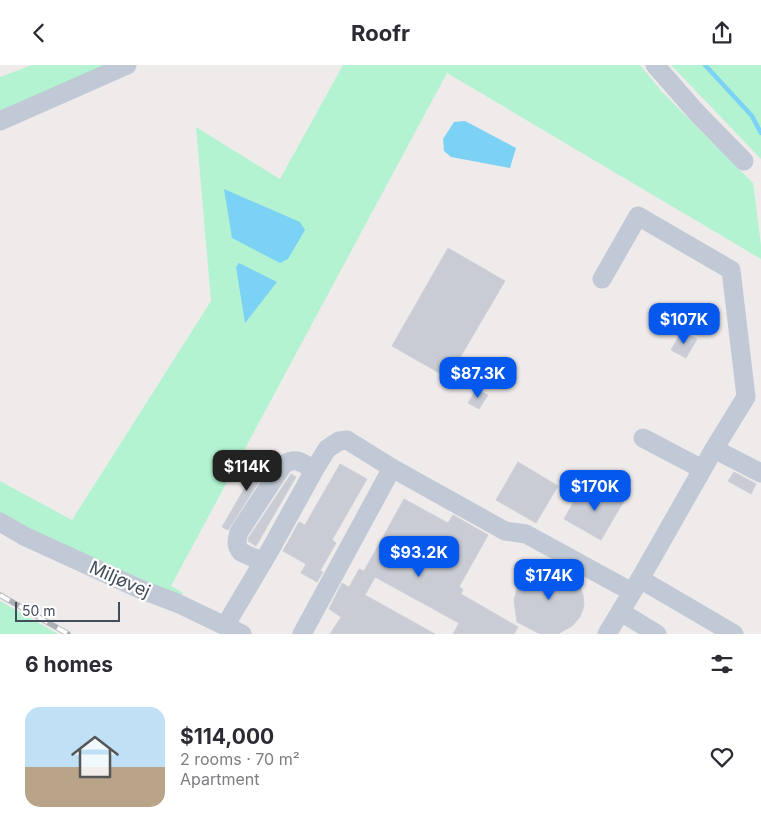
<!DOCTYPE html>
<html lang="en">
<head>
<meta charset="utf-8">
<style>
  :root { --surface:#fff; --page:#f2f2f3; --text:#2b2b33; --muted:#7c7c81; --accent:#0558ee }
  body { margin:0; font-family:Inter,sans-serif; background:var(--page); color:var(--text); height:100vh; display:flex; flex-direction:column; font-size:19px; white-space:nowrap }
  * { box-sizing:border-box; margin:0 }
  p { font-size:16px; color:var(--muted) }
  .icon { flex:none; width:28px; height:28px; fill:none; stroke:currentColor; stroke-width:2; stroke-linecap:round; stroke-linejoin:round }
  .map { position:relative; height:569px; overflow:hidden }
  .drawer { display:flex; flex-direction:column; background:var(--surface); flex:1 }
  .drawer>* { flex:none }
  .scale { position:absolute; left:15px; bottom:12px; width:105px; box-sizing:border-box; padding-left:5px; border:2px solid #424d5b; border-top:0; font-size:14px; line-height:18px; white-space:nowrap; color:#424d5b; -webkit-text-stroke:4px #fff; paint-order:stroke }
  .price { position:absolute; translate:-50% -42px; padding:0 11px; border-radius:10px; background:var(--accent); color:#fff; font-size:16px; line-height:32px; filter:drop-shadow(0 1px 2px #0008) }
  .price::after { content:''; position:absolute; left:50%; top:30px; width:15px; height:11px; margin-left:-8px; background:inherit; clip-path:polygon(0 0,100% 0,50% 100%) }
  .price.on { background:#222; color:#fff }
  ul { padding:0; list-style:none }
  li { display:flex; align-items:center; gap:15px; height:125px; padding:0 25px }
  li span { display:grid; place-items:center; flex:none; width:140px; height:100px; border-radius:15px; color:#555 }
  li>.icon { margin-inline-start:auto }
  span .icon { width:60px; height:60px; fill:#fffc; stroke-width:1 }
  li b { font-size:21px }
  h2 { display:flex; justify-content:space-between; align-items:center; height:60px; padding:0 25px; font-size:21px }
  header { display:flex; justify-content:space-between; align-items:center; height:65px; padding:0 25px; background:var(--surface); font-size:22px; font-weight:700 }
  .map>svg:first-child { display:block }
  .green { fill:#b3f3d1 }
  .water { fill:#7bd2f5 }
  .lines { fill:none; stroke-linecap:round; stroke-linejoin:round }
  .stream { stroke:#7bd2f5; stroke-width:4.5 }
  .building { fill:#c9ccd4; stroke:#ced1d8 }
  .minor { stroke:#c0c9d5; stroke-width:19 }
  .rail-casing { stroke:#adb0b7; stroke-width:5.5 }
  .rail { stroke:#fff; stroke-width:4; stroke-dasharray:11; stroke-linecap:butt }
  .labels { text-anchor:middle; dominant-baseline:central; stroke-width:4.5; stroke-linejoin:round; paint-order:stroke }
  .street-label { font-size:18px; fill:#424d5b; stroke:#fff }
</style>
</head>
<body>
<header><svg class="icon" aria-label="back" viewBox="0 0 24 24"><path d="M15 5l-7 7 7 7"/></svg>Roofr<svg class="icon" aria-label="share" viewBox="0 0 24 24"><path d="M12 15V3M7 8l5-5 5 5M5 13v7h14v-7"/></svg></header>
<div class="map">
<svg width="761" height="569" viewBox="0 0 761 569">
  <rect width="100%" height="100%" fill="#efebeb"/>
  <g class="green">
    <polygon points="32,0 115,0 0,50 0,12"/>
    <polygon points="343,0 640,0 663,28 753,118 761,180 761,194 447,8 171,521 183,528 180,533 29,466 0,449 0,416 72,455 211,236 196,62 280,114"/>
    <polygon points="671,0 761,0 761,94"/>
    <polygon points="0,536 58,569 0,569"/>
  </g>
  <g class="water">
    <polygon points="465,56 516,83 510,103 451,92 444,86 443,74 454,57"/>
    <polygon points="224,124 300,157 305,165 288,194 280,198 232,173"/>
    <polygon points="239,198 277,217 245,258 236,202"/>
  </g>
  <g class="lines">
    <polyline class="stream" points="705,0 752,51 761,68"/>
  </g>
  <g class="building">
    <polygon points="448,183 505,216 448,313 392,281"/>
    <polygon points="682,266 697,274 686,293 671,285"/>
    <polygon points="476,324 488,330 479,344 468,338"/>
    <polygon points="262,393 271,398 228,465 222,462"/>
    <polygon points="518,397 558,421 536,458 496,435"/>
    <polygon points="340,399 367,414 332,475 336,478 320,506 323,507 317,517 301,508 306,499 283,486 299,457 305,460"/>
    <polygon points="734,407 756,419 751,429 728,416"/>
    <polygon points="291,409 296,412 256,481 248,476 249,472"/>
    <polygon points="598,420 624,436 601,475 564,454 577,431 588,438"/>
    <polygon points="404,434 448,458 453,450 488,470 459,522 463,524 461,529 518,562 514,569 453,569 459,558 375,512 365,530 435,569 330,569 341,552 329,544 342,518 349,522 359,504 364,506"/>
    <polygon points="543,501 557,502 570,508 579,518 583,530 584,541 580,552 572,561 558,569 540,569 517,557 514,536 517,523 520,516 530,507"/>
  </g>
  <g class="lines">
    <g class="minor">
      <polyline points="655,0 697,48 744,96"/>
      <polyline points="0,56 127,0"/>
      <polyline points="602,214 638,151 731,205 746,332 714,384 640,514 607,569"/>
      <polyline points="643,373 702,404"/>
      <polyline points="714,384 761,408"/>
      <polyline points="0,457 24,471 140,524 177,538 242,569"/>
      <path d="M263 497 241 487C235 480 237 475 239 467L283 400C296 391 302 398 314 405"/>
      <polyline points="640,514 734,569"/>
      <polyline points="621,547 657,569"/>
      <polyline points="225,561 270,485 316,402 327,384 339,376 347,375 392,403 505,466 526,469 632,527"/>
      <polyline points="302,569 392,403"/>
    </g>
    <g class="rail-casing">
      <polyline id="rail" points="0,530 68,569"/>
    </g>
    <use href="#rail" class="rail"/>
  </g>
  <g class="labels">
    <g class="street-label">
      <text transform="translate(120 514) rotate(24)">Miljøvej</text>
    </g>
  </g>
</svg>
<div class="scale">50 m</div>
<b class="price" style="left:684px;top:280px">$107K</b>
<b class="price" style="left:478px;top:334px">$87.3K</b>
<b class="price on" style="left:247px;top:427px">$114K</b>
<b class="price" style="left:595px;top:447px">$170K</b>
<b class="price" style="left:419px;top:513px">$93.2K</b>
<b class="price" style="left:549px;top:536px">$174K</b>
</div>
<section class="drawer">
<h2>6 homes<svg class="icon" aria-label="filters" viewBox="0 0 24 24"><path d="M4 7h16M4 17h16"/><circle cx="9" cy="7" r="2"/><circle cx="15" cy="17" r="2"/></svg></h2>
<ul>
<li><span style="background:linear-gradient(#bfe0f5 60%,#b9a48a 0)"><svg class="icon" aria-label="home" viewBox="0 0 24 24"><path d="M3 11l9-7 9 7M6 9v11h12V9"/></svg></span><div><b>$114,000</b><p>2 rooms · 70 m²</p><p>Apartment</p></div><svg class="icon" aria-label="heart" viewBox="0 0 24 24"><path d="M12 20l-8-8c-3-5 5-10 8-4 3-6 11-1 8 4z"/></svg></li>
</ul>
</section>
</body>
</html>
